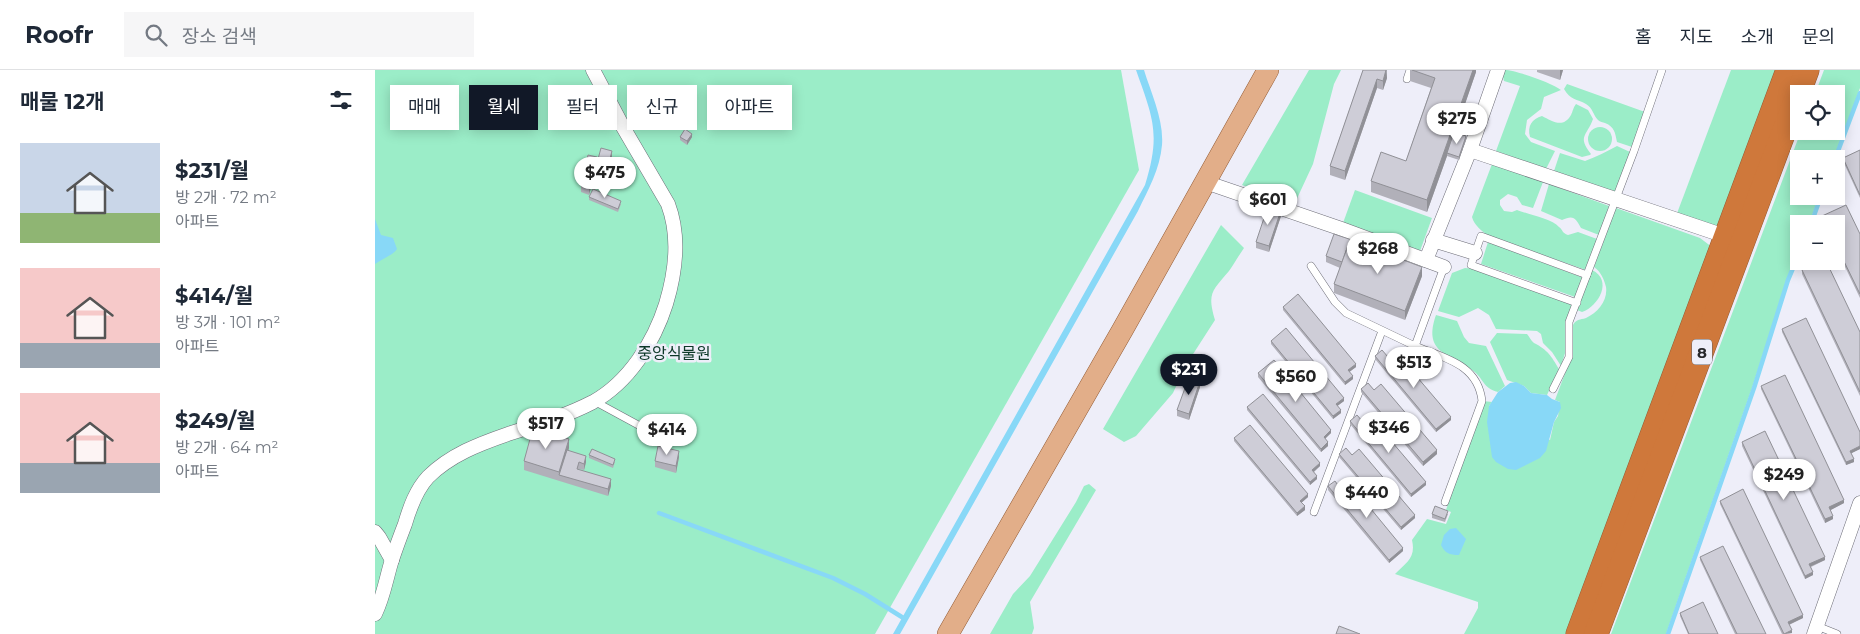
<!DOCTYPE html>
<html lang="ko">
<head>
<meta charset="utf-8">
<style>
  :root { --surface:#fff; --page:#f6f6f7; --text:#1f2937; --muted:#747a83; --line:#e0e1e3; --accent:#111827 }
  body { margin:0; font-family:Montserrat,"Noto Sans KR",sans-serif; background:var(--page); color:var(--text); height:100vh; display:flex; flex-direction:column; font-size:19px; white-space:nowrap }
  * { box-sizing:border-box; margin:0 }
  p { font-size:16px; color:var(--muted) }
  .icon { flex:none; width:28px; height:28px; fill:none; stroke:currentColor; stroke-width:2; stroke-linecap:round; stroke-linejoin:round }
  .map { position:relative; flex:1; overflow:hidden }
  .side { display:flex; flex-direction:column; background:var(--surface); width:375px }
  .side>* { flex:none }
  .top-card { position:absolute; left:15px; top:15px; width:475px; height:45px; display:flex; gap:10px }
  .tools { position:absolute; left:1415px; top:15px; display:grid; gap:10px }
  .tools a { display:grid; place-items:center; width:55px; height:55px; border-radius:0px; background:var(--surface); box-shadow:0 2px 12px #0003; font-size:25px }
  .price { position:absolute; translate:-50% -42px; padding:0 11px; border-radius:18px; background:#fff; color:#222; font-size:16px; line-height:32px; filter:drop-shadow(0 1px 2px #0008) }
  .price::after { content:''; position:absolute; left:50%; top:30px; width:15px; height:11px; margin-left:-8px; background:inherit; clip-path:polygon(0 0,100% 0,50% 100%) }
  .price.current { background:var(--accent); color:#fff }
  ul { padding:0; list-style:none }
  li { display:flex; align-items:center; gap:15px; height:125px; padding:0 20px }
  li span { display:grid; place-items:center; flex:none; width:140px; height:100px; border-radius:0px; color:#555 }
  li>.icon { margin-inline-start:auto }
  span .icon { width:60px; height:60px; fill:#fffc; stroke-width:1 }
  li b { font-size:21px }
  h2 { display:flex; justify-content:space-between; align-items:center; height:60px; padding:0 20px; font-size:21px }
  .chip { padding:0 18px; border-radius:0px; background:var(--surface); box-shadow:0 2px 12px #0003; font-size:18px; line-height:45px }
  .chip.current { background:var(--accent); color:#fff }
  header { display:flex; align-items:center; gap:30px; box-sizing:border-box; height:70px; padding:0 25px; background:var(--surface); border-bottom:1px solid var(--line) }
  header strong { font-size:24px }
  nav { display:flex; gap:28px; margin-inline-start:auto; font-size:18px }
  .search { width:350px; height:45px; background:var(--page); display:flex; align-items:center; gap:12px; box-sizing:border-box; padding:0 18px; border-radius:0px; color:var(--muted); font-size:19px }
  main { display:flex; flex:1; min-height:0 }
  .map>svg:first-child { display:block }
  .green { fill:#9bedc8 }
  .water { fill:#88d8f7 }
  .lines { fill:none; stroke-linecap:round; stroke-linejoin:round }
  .stream { stroke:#88d8f7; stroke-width:4.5 }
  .lane-casing { stroke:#6d6d77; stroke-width:8 }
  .street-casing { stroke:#6d6d77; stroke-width:15 }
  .primary-casing { stroke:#945c35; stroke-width:22 }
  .highway-casing { stroke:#945c35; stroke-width:25 }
  .lane { stroke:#fff; stroke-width:7 }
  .street { stroke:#fff; stroke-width:14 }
  .primary { stroke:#e2ae89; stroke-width:21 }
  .highway { stroke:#cf783b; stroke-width:24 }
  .wall { fill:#b1b0b9 }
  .shaded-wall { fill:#909096 }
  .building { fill:#cecdd7; stroke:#909096 }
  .labels { text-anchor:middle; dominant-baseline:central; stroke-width:5; stroke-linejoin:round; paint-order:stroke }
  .shield { fill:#eeeef9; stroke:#636369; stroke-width:1 }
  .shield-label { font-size:15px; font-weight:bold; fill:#27272b }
  .park-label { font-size:16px; fill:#0c3828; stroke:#eeeef9 }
</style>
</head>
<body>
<header>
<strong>Roofr</strong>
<div class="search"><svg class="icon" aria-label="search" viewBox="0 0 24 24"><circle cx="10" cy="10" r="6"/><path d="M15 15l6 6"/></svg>장소 검색</div>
<nav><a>홈</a><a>지도</a><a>소개</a><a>문의</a></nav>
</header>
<main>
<section class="side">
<h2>매물 12개<svg class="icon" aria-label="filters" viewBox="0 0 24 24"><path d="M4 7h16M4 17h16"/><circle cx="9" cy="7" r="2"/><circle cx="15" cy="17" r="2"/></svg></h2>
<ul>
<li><span style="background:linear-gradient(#c9d6e8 70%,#8fb573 0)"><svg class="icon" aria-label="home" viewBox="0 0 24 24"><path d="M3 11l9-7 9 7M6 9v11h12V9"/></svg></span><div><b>$231/월</b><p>방 2개 · 72 m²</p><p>아파트</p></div></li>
<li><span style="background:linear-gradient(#f6c9c9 75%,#9aa5b1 0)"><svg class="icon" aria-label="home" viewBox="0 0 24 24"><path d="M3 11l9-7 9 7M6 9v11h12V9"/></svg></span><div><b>$414/월</b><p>방 3개 · 101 m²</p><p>아파트</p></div></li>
<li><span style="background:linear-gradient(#f6c9c9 70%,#9aa5b1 0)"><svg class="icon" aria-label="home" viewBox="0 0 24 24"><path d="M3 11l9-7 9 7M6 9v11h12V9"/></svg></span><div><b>$249/월</b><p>방 2개 · 64 m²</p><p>아파트</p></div></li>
</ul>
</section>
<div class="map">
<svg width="1485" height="564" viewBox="0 0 1485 564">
  <rect width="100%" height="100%" fill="#eeeef9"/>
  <g class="green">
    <polygon points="0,0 746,0 764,100 500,564 0,564"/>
    <polygon points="934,0 966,0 959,14 938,94 919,135 867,115"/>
    <path d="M1130 0C1140 0 1177 13 1186 20L1169 27 1166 39 1152 50 1150 64 1156 72 1180 81 1171 99 1121 81 1145 16 1129 11 1128 7Z"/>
    <polygon points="1356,0 1403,0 1344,156 1335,156 1301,146"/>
    <polygon points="1449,0 1485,0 1485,18 1459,89 1424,89 1424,126 1444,126 1434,154 1424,154 1424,180 1412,210 1377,318 1291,564 1236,564 1426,61 1461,61 1461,24 1440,24"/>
    <path d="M1192 14 1270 42 1257 77 1242 72C1240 63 1240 57 1230 53 1228 52 1225 52 1223 50 1218 45 1218 38 1211 34 1202 29 1195 30 1189 19Z"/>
    <path d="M1201 34 1213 40 1218 49C1212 66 1202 66 1216 84L1215 85 1207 87 1155 67C1152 56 1157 49 1167 46 1177 51 1188 59 1196 45 1198 41 1198 38 1201 34Z"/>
    <circle cx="1225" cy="69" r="12"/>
    <path d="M1242 76 1255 82 1240 122 1179 101 1185 83 1210 91C1221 87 1231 82 1242 76Z"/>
    <path d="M1117 94 1168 112 1158 138 1147 135 1142 127 1133 124 1125 130V135L1129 141 1137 142 1142 140C1152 144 1177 149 1184 157 1188 160 1187 163 1193 165L1203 162 1222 169 1211 200 1113 166C1107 161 1099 155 1097 147Z"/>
    <path d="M1174 114 1234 136 1224 165 1206 158C1201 149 1199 144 1187 150L1166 141Z"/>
    <polygon points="980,120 1057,148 1045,181 968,153"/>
    <path d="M1241 138 1325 168 1337 177 1192 564H1089L1103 538V532L1020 504C1032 492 1041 488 1037 470L1052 449 1071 454 1076 442 1071 440 1108 331 1117 332 1114 336 1175 370 1179 352 1183 346 1185 332 1180 330 1198 282V255C1201 249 1205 250 1211 248 1223 243 1233 230 1231 217 1229 209 1226 202 1219 197Z"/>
    <path d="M846 155 869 178C864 185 859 194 854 201 837 221 832 223 840 250L811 295 798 323 761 366 749 372 728 359Z"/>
    <polygon points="1113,172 1206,207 1208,208 1200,227 1106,194"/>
    <polygon points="1090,198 1101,199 1199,235 1191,256 1191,280 1186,296 1177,282 1168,273 1166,264 1162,261 1121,259 1114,245 1103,238 1084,247 1063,241 1077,203"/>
    <path d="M1217 200C1238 210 1224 236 1207 242L1202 240Z"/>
    <path d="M1061 245 1082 251 1089 267 1094 273 1111 276 1130 316 1123 322C1107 318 1109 308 1097 300 1072 283 1048 282 1061 245Z"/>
    <path d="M1122 263 1152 264C1154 266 1156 271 1159 273 1173 280 1176 286 1184 299L1172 325 1156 323 1149 316 1132 310 1115 272Z"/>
    <polygon points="714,414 721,420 655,532 659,558 657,564 615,564 638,524 655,506 701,432 709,416"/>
  </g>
  <g class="water">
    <path d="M761 0H769C776 23 789 50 787 75 785 99 773 120 763 141L525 564H518L770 115C786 64 778 48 761 0Z"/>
    <path d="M0 149 6 165 18 168 22 179C18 185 7 189 0 194Z"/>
    <polygon points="1141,312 1149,316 1156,323 1172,325 1177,329 1185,332 1186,338 1179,352 1171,381 1165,388 1141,400 1133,399 1121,392 1117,387 1112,352 1114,336 1123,322 1135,313"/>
    <path d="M1081 458 1091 469 1084 485C1074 485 1070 483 1066 475L1069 465 1075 459Z"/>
  </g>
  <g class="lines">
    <g class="stream">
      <polyline points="1460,89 1485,23"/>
      <polyline points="1436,154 1446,126"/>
      <polyline points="284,443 458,508 490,524 530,549"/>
      <polyline points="1293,564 1379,318 1413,210 1424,184"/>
    </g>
    <g class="lane-casing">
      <g id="lane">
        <polyline points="1032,9 1035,0"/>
        <polyline points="936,196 960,232 971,243 1040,276 1069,197"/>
        <polyline points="1202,233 1096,195 1106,166 1212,205"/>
        <path d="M1040 276C1069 288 1103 294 1107 331L1070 432"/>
        <polyline points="1178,319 1194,287 1194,252 1259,81 1287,0"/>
        <polyline points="219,331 289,369"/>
        <polyline points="939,442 1007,261"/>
        <polyline points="1442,556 1462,564"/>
      </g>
    </g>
    <g class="street-casing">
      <g id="street">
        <polyline points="1095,80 1350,166"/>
        <polyline points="830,112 964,158 1069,197"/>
        <polyline points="1058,170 1100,183"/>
        <polyline points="1051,190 1095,80 1123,0"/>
        <polyline points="0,462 4,467 17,490"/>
        <path d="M0 544C8 528 11 510 16 493 20 480 25 467 30 454 35 437 41 420 53 407 75 385 104 374 133 364 161 355 191 346 218 332 254 312 279 272 291 234 301 201 305 166 293 134L248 57 218 0"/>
        <polyline points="1439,564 1485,433"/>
      </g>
    </g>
    <g class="primary-casing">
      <polyline id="primary" points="573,564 748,259 893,0"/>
    </g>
    <g class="highway-casing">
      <g id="highway">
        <polyline points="1203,564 1413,0"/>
        <polyline points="1221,564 1432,0"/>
      </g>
    </g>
    <use href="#lane" class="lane"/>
    <use href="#street" class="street"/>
    <use href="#primary" class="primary"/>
    <use href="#highway" class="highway"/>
  </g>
  <g class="wall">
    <polygon points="988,0 1012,0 1012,8 1008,20 1002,18 970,110 955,105 955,96"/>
    <polygon points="1035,0 1101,0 1101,2 1080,62 1091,69 1084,90 1072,86 1052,142 996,122 996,111 1031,91 1056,18 1035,11"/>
    <polygon points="1162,0 1188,0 1185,10 1162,2"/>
    <polygon points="305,67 317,67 312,75 305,70"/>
    <polygon points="226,78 237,81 237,87 230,113 219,110 219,104 222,94 214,125 206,122 206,116 213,85 222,87 222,94"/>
    <polygon points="1485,80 1485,128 1468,91 1468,88"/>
    <polygon points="214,127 246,134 243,142 214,130"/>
    <polygon points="906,146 894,182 881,178 881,172"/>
    <polygon points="1447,146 1485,164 1485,228 1461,178 1461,154 1450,154 1447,149"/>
    <polygon points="977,171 1047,206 1030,250 959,223 959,214 965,198 951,192 951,186"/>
    <polygon points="1427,200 1485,262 1485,326 1427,204"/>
    <polygon points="908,237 981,297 974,302 978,309 970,315 908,240"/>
    <polygon points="1407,259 1485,362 1485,379 1476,383 1479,392 1471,395 1407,262"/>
    <polygon points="896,271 969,331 962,336 966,343 958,349 896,274"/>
    <polygon points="1000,286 1013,287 1076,350 1061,362 1000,289"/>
    <polygon points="883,303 956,363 950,368 953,376 946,382 883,307"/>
    <polygon points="1386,316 1469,433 1455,440 1458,449 1450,453 1386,319"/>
    <polygon points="825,317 814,350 802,346 802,340"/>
    <polygon points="986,319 999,320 1062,384 1048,396 986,322"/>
    <polygon points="872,337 945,396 939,402 942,409 935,415 872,340"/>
    <polygon points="975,351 988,352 1051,415 1036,427 975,354"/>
    <polygon points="859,368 933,427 926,433 930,440 922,446 859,371"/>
    <polygon points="1367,372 1450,490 1436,497 1438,505 1430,509 1367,376"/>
    <polygon points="194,378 193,381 211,392 209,400 204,399 204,400 236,416 233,426 149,400 149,391"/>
    <polygon points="964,384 977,385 1040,448 1026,460 964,387"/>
    <polygon points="214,385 240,392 238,398 214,388"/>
    <polygon points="304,387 301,403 280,397 280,391"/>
    <polygon points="953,416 965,418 1028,481 1014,493 953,420"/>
    <polygon points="1345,431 1428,548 1414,555 1417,563 1407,564 1345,434"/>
    <polygon points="1057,444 1073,444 1070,452 1057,448"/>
    <polygon points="1325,487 1391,564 1360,564 1325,490"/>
    <polygon points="1305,543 1343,564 1313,564 1305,546"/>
  </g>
  <g class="shaded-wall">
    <polygon points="1011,0 1012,8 1008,20 1008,11"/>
    <polygon points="1098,0 1101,0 1101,2 1073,84 1072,83 1072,86 1052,142 1052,130"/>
    <polygon points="1185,0 1188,0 1185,10"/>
    <polygon points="1002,9 1002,18 970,110 970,101"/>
    <polygon points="317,64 317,67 312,75 312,71"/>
    <polygon points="1091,66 1091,69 1084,90 1084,87"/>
    <polygon points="237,81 237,87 230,113 230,107"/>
    <polygon points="222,87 222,94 214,125 214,118"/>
    <polygon points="906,140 906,146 894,182 894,176"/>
    <polygon points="1047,197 1047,206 1030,250 1030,241"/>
    <polygon points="981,294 981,297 973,303 973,300"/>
    <polygon points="978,306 978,309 970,315 970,312"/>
    <polygon points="825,311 825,317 814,350 814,344"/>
    <polygon points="969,328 969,331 961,337 961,334"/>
    <polygon points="966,340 966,343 958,349 958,346"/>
    <polygon points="1076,347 1076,350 1061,362 1061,359"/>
    <polygon points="956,360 956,363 949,370 949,367"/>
    <polygon points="194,369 194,378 186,405 184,405 184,411 184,402"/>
    <polygon points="953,372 953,376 946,382 946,379"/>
    <polygon points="1485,376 1485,379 1475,384 1475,381"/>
    <polygon points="1062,380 1062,384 1048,396 1048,392"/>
    <polygon points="304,381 304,387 301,403 301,396"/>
    <polygon points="211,386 211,392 209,400 209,394"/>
    <polygon points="1479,389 1479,392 1471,395 1471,392"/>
    <polygon points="945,393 945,396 937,403 937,400"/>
    <polygon points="942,406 942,409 935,415 935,412"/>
    <polygon points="236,409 236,416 233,426 233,419"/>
    <polygon points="1051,412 1051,415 1036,427 1036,424"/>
    <polygon points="933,424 933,427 925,434 925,431"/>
    <polygon points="1469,430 1469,433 1454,441 1454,437"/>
    <polygon points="930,436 930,440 922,446 922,443"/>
    <polygon points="1040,445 1040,448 1026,460 1026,457"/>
    <polygon points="1458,446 1458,449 1450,453 1450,449"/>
    <polygon points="1028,478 1028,481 1014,493 1014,490"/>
    <polygon points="1450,487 1450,490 1434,497 1434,494"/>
    <polygon points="1438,502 1438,505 1430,509 1430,506"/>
    <polygon points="1428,545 1428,548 1413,555 1413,552"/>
    <polygon points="1417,560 1417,563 1409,564"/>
  </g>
  <g class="building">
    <polygon points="988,0 1011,0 1008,11 1002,9 970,101 955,96"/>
    <polygon points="1037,0 1098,0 1052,130 996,111 1006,82 1031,91 1060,8"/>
    <polygon points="310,59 317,64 312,71 305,67"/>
    <polygon points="1079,62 1091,66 1084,87 1072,83"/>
    <polygon points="226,78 237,81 230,107 219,104"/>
    <polygon points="1485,80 1485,125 1468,88"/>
    <polygon points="213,85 222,87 214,118 206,116"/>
    <polygon points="218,119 246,131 243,139 214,127"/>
    <polygon points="1471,135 1485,164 1485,224 1461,175 1461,154 1451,154 1447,146"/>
    <polygon points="893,136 906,140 894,176 881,172"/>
    <polygon points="959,164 977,170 975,170 967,192 951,186"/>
    <polygon points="975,170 1047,197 1030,241 959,214"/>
    <polygon points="1446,191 1451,191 1485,262 1485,322 1427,200"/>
    <polygon points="923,224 981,294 973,300 978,306 970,312 908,237"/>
    <polygon points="1431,248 1485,362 1485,376 1475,381 1479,389 1471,392 1407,259"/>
    <polygon points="911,258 969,328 961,334 966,340 958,346 896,271"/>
    <polygon points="1007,280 1013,287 1020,281 1076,347 1061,359 1000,286"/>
    <polygon points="899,290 956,360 949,367 953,372 946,379 883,303"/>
    <polygon points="1410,305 1469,430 1454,437 1458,446 1450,449 1386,316"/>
    <polygon points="814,307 825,311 814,344 802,340"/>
    <polygon points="993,313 999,320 1006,314 1062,380 1048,392 986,319"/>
    <polygon points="888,324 945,393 937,400 942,406 935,412 872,337"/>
    <polygon points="982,345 988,352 995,346 1051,412 1036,424 975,351"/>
    <polygon points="875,355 933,424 925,431 930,436 922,443 859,368"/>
    <polygon points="158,358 194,369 184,402 149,391"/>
    <polygon points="1390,361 1450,487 1434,494 1438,502 1430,506 1367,372"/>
    <polygon points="283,376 304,381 301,396 280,391"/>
    <polygon points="971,378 977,385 984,379 1040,445 1026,457 964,384"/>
    <polygon points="217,379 240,389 238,395 214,385"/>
    <polygon points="192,380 211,386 209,394 204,392 202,399 236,409 233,419 184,405"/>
    <polygon points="960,411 965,418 973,411 1028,478 1014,490 953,416"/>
    <polygon points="1368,419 1428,545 1413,552 1417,560 1409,564 1345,431"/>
    <polygon points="1060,436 1073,441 1070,449 1057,444"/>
    <polygon points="1348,476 1391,564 1362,564 1325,487"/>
    <polygon points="1328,532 1343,564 1314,564 1305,543"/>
    <polygon points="964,556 985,564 961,564"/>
  </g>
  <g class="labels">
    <rect class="shield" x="1317" y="269.5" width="20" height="25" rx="4"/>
    <g class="shield-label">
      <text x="1327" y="282">8</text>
    </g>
    <g class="park-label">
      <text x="299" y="283">중앙식물원</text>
    </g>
  </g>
</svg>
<div class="tools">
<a><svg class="icon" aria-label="locate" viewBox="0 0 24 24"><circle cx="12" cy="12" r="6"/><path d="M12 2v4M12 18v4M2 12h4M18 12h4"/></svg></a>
<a>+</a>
<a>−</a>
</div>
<b class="price" style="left:1082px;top:75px">$275</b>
<b class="price" style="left:230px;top:129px">$475</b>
<b class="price" style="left:893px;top:156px">$601</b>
<b class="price" style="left:1003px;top:205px">$268</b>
<b class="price" style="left:1039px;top:319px">$513</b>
<b class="price current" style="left:814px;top:326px">$231</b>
<b class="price" style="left:921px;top:333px">$560</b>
<b class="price" style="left:171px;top:380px">$517</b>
<b class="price" style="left:1014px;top:384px">$346</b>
<b class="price" style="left:292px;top:386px">$414</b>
<b class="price" style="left:1409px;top:431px">$249</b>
<b class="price" style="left:992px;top:449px">$440</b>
<div class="top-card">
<a class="chip">매매</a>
<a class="chip current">월세</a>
<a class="chip">필터</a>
<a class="chip">신규</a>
<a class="chip">아파트</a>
</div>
</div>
</main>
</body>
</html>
